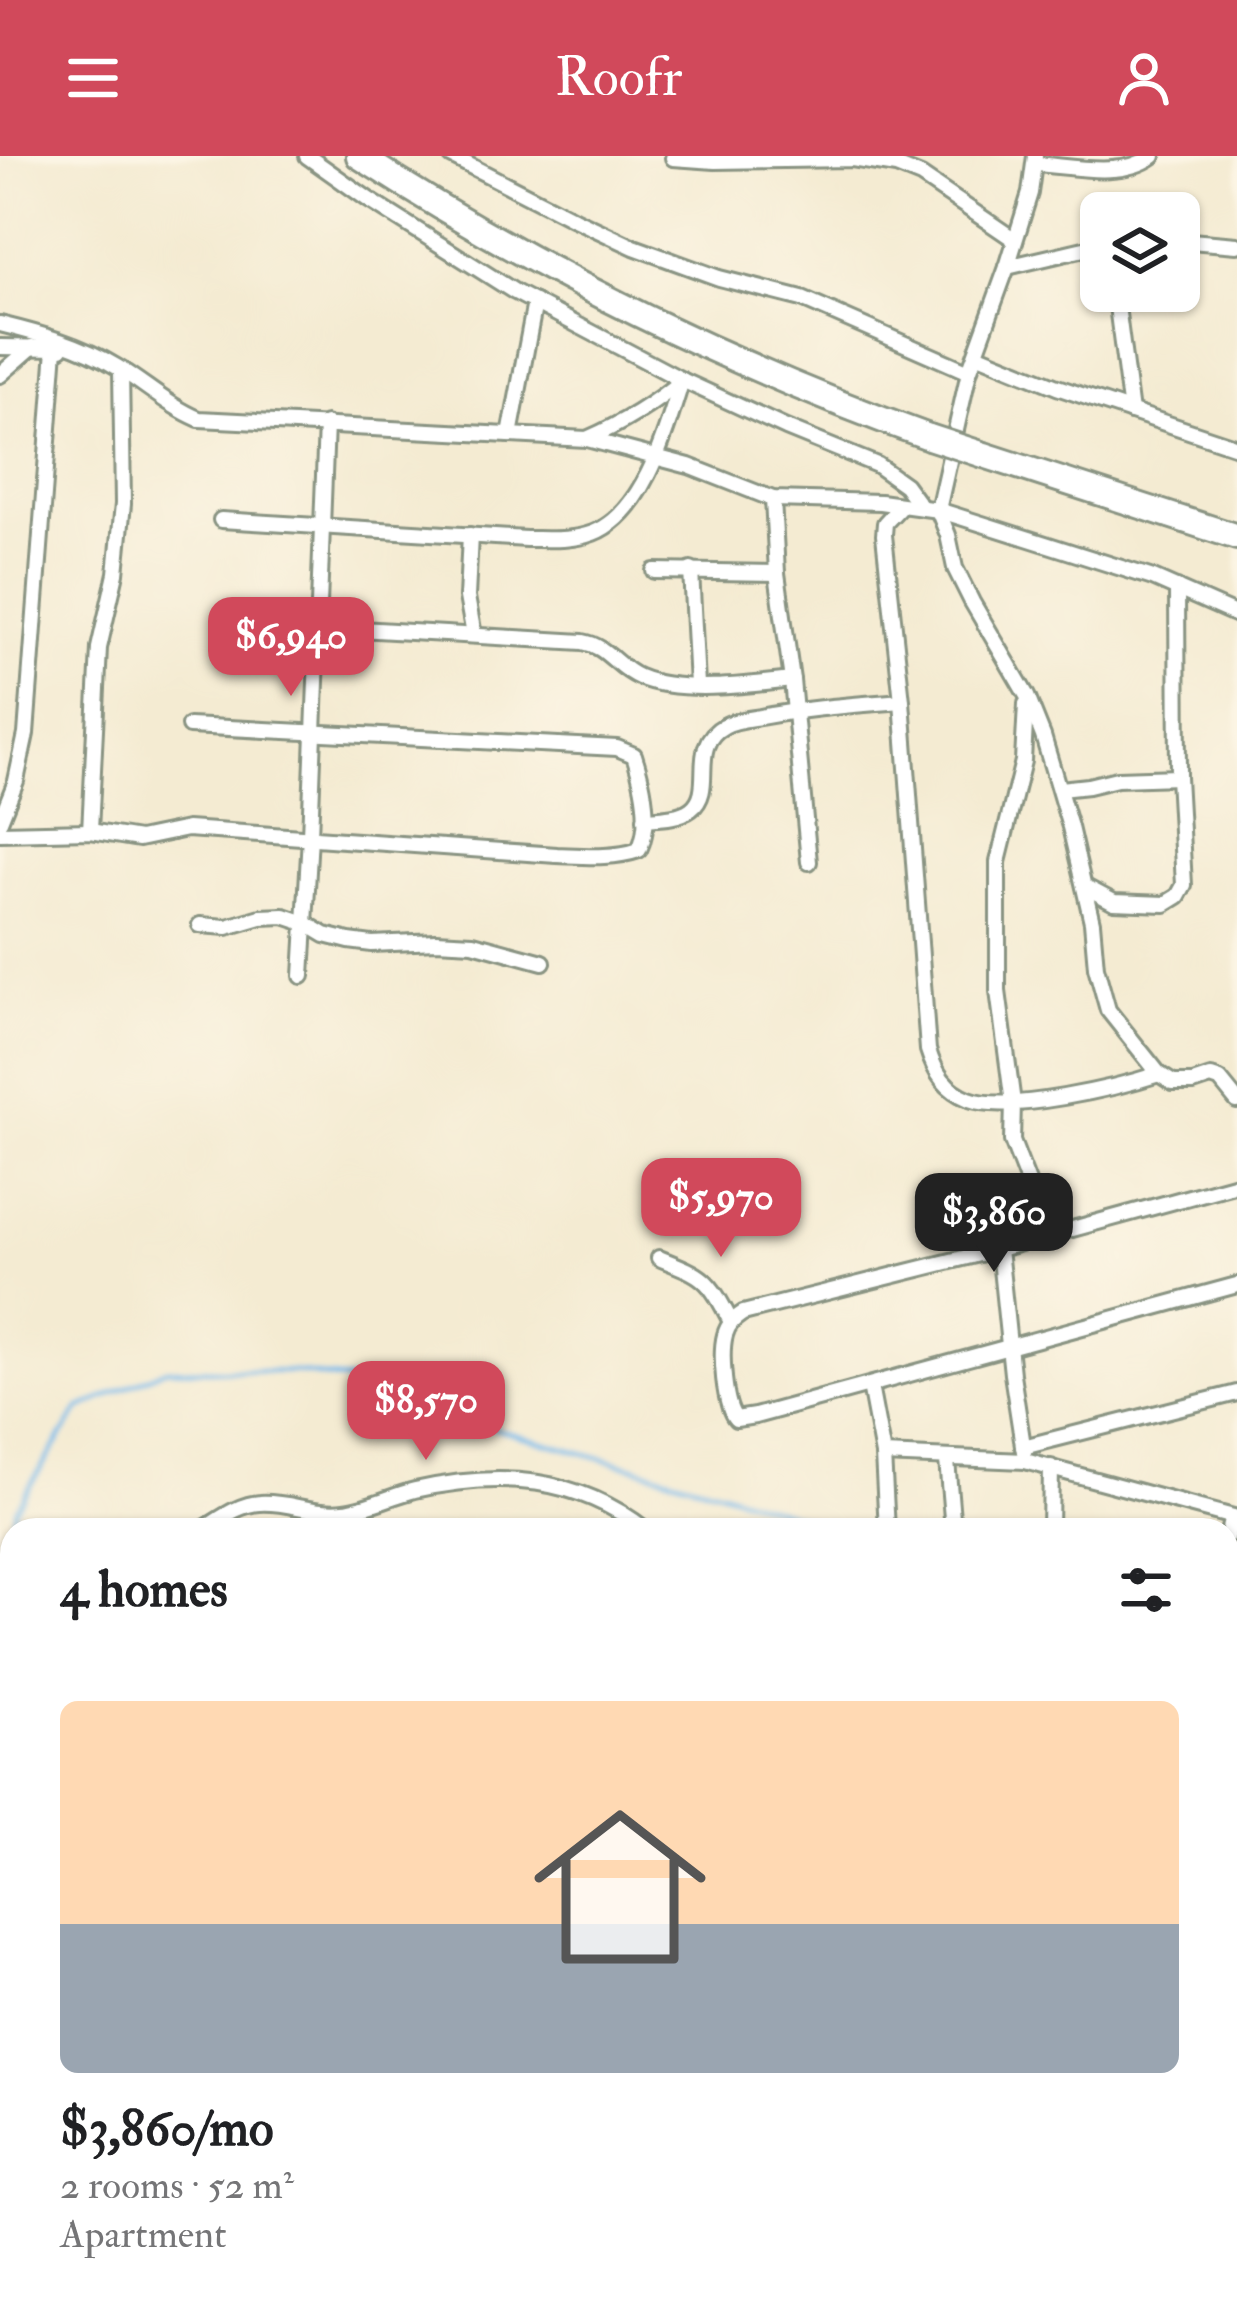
<!DOCTYPE html>
<html lang="en">
<head>
<meta charset="utf-8">
<style>
  :root { --surface:#fff; --page:#f2f2f2; --text:#202124; --muted:#757577; --accent:#d1495b }
  body { margin:0; font-family:"IM FELL Double Pica",serif; background:var(--page); color:var(--text); height:100vh; display:flex; flex-direction:column; font-size:45px; white-space:nowrap }
  * { box-sizing:border-box; margin:0 }
  p { font-size:39px; color:var(--muted) }
  .icon { flex:none; width:66px; height:66px; fill:none; stroke:currentColor; stroke-width:2; stroke-linecap:round; stroke-linejoin:round }
  .map { position:relative; flex:1; overflow:hidden }
  .sheet { position:absolute; left:0px; top:1362px; width:1239px; height:804px; display:flex; flex-direction:column; background:var(--surface); border-radius:36px 36px 0 0; box-shadow:0 3px 9px #0004 }
  .sheet>* { flex:none }
  .fabs { position:absolute; left:1080px; top:36px; display:grid; gap:24px }
  .fabs a { display:grid; place-items:center; width:120px; height:120px; border-radius:18px; background:var(--surface); box-shadow:0 3px 9px #0004; font-size:60px }
  .price { position:absolute; translate:-50% -102px; padding:0 27px; border-radius:24px; background:var(--accent); color:#fff; font-size:39px; line-height:78px; filter:drop-shadow(0 3px 6px #0008) }
  .price::after { content:''; position:absolute; left:50%; top:72px; width:36px; height:27px; margin-left:-18px; background:inherit; clip-path:polygon(0 0,100% 0,50% 100%) }
  .price.current { background:#222; color:#fff }
  ul { padding:0; list-style:none }
  li { display:grid; align-content:center; gap:24px; height:636px; padding:0 60px }
  li span { display:grid; place-items:center; height:372px; border-radius:18px; color:#555 }
  li>.icon { margin-inline-start:auto }
  span .icon { width:216px; height:216px; fill:#fffc; stroke-width:1 }
  li b { font-size:51px }
  h2 { display:flex; justify-content:space-between; align-items:center; height:144px; padding:0 60px; font-size:51px }
  header { display:flex; justify-content:space-between; align-items:center; height:156px; padding:0 60px; background:var(--accent); color:#fff; font-size:54px; font-weight:600 }
  .map>svg:first-child { display:block }
  .lines { fill:none; stroke-linecap:round; stroke-linejoin:round }
  .stream { stroke:#75baeb; stroke-width:4.5 }
  .minor-casing { stroke:#8a9483; stroke-width:20 }
  .trunk-casing { stroke:#8a9483; stroke-width:30 }
  .minor { stroke:#fff; stroke-width:14 }
  .trunk { stroke:#fff; stroke-width:24 }
  .trunk-bridge-casing { stroke:#8a9483; stroke-width:30; stroke-linecap:butt }
  .trunk-bridge { stroke:#fff; stroke-width:24 }
</style>
</head>
<body>
<header><svg class="icon" aria-label="menu" viewBox="0 0 24 24"><path d="M4 6h16M4 12h16M4 18h16"/></svg>Roofr<svg class="icon" aria-label="person" viewBox="0 0 24 24"><circle cx="12" cy="8" r="4"/><path d="M4 21q1-7 8-7t8 7"/></svg></header>
<div class="map">
<svg width="1237" height="2166" viewBox="0 0 1237 2166">
  <rect width="100%" height="100%" fill="#fcf5e5"/>
  <filter id="ink" filterUnits="userSpaceOnUse"><feTurbulence type="fractalNoise" baseFrequency=".00833" numOctaves="2"/><feDisplacementMap in="SourceGraphic" scale="24" xChannelSelector="R" yChannelSelector="G"/><feConvolveMatrix kernelMatrix="1 2 1 2 8 2 1 2 1" color-interpolation-filters="sRGB"/></filter>
  <filter id="wash" filterUnits="userSpaceOnUse"><feTurbulence type="fractalNoise" baseFrequency=".004" numOctaves="4" result="noise"/><feDisplacementMap in="SourceGraphic" scale="48" xChannelSelector="R" yChannelSelector="G"/><feGaussianBlur stdDeviation="2.7" result="paint"/><feColorMatrix in="noise" values="0 0 0 0 0 0 0 0 0 0 0 0 0 0 0 0 0 1.4 0 .05"/><feComposite in="paint" operator="in"/></filter>
  <g filter="url(#wash)">
    <rect width="100%" height="100%" fill="#f4ebd2"/>
    <g class="lines">
      <g class="stream">
        <polyline points="0,1411 15,1353 79,1253 166,1213 296,1216 377,1230 495,1273 724,1336 824,1368 833,1374"/>
        <polyline points="1227,1730 1237,1731"/>
      </g>
    </g>
  </g>
  <g filter="url(#ink)">
    <g class="lines">
      <g class="minor-casing">
        <g id="minor">
          <polyline points="307,0 369,44 515,136 682,224 786,272 877,309 905,329 921,351"/>
          <polyline points="451,0 574,63 634,91 719,122 802,143 969,216"/>
          <polyline points="1035,0 1030,37 1007,111 969,216 938,354 948,379 955,412 972,446 1027,540 1043,580 1070,671 1092,766 1096,811 1108,854 1159,918 1173,927 1193,927 1211,921 1220,924 1237,945"/>
          <polyline points="673,2 715,5 852,3 896,10 921,20 1015,84"/>
          <path d="M1035 8C1071 10 1121 23 1153 0"/>
          <polyline points="1179,84 1237,89"/>
          <polyline points="1007,111 1101,89"/>
          <polyline points="1115,135 1131,256"/>
          <path d="M0 168C41 178 81 189 117 211 145 228 170 251 199 263L587 283 689 310 773 343 880 346 938 354 1153 422 1237 459"/>
          <polyline points="0,191 61,192"/>
          <polyline points="976,198 1057,231 1237,291"/>
          <polyline points="0,219 32,191"/>
          <polyline points="510,279 535,146"/>
          <path d="M587 283C623 267 652 250 682 224"/>
          <polyline points="773,343 777,417 792,524 809,706"/>
          <path d="M901 350 885 367 884 379 902 545 928 894C935 917 946 934 969 943 1008 958 1119 931 1159 918"/>
          <path d="M221 364 526 383C548 383 572 385 593 377 645 357 667 272 682 224"/>
          <polyline points="470,379 467,441 474,479"/>
          <polyline points="691,414 697,529"/>
          <polyline points="654,415 777,417"/>
          <path d="M239 466 583 486C607 490 617 512 639 521 678 538 750 529 792 524"/>
          <polyline points="1026,548 1023,605 998,706 998,835 1013,947 1012,985 1048,1078"/>
          <polyline points="1060,633 1088,630 1117,623 1178,621"/>
          <path d="M645 663C658 662 679 662 691 653 717 633 687 590 724 570 734 564 748 563 760 561 807 552 855 549 902 545"/>
          <polyline points="0,665 16,625 26,578 55,192"/>
          <polyline points="90,675 99,492 116,417 123,348 121,214"/>
          <path d="M0 677 90 675 139 683 187 673 557 699C584 700 613 703 639 694 652 667 643 627 634 599L617 592 189 570"/>
          <polyline points="1084,730 1114,746 1165,748 1178,740 1184,729 1178,621 1177,432"/>
          <polyline points="200,769 227,771 261,761 284,760 305,767 325,779 349,785 372,788 436,785 473,787 543,806"/>
          <polyline points="302,820 310,680 326,268"/>
          <path d="M1237 1028 999 1093 743 1157C734 1163 728 1168 725 1179 720 1197 724 1250 736 1263L755 1260 1237 1129"/>
          <polyline points="999,1093 1012,1218 1024,1296"/>
          <path d="M659 1102C704 1120 708 1121 731 1166"/>
          <polyline points="870,1230 883,1299 887,1374"/>
          <polyline points="1023,1291 1237,1237"/>
          <polyline points="883,1299 1025,1305 1237,1362"/>
          <polyline points="947,1304 953,1374"/>
          <path d="M202 1374C220 1363 239 1348 260 1347 288 1345 316 1359 344 1355 368 1352 391 1340 415 1334 500 1315 577 1320 646 1374"/>
          <polyline points="1050,1374 1051,1311"/>
          <polyline points="1227,1380 1232,1361"/>
          <polyline points="0,1433 12,1429"/>
          <polyline points="1227,1501 1237,1504"/>
          <polyline points="1227,1517 1237,1517"/>
          <polyline points="1227,1643 1237,1644"/>
          <polyline points="1227,1819 1237,1815"/>
          <polyline points="1227,2111 1237,2109"/>
          <polyline points="771,2166 855,2154"/>
          <polyline points="994,2166 997,2154"/>
        </g>
      </g>
      <g class="trunk-casing">
        <g id="trunk">
          <path d="M359 0C537 115 729 209 929 281"/>
          <polyline points="984,299 1237,381"/>
        </g>
      </g>
      <use href="#minor" class="minor"/>
      <use href="#trunk" class="trunk"/>
      <g class="trunk-bridge-casing">
        <polyline id="trunk-bridge" points="929,281 984,299"/>
      </g>
      <use href="#trunk-bridge" class="trunk-bridge"/>
    </g>
  </g>
</svg>
<div class="fabs">
<a><svg class="icon" aria-label="layers" viewBox="0 0 24 24"><path d="M12 4l9 5-9 5-9-5zM3 14l9 5 9-5"/></svg></a>
</div>
<b class="price" style="left:291px;top:543px">$6,940</b>
<b class="price" style="left:721px;top:1104px">$5,970</b>
<b class="price current" style="left:994px;top:1119px">$3,860</b>
<b class="price" style="left:426px;top:1307px">$8,570</b>
<section class="sheet">
<h2>4 homes<svg class="icon" aria-label="filters" viewBox="0 0 24 24"><path d="M4 7h16M4 17h16"/><circle cx="9" cy="7" r="2"/><circle cx="15" cy="17" r="2"/></svg></h2>
<ul>
<li><span style="background:linear-gradient(#ffd9b3 60%,#9aa5b1 0)"><svg class="icon" aria-label="home" viewBox="0 0 24 24"><path d="M3 11l9-7 9 7M6 9v11h12V9"/></svg></span><div><b>$3,860/mo</b><p>2 rooms · 52 m²</p><p>Apartment</p></div></li>
</ul>
</section>
</div>
</body>
</html>
